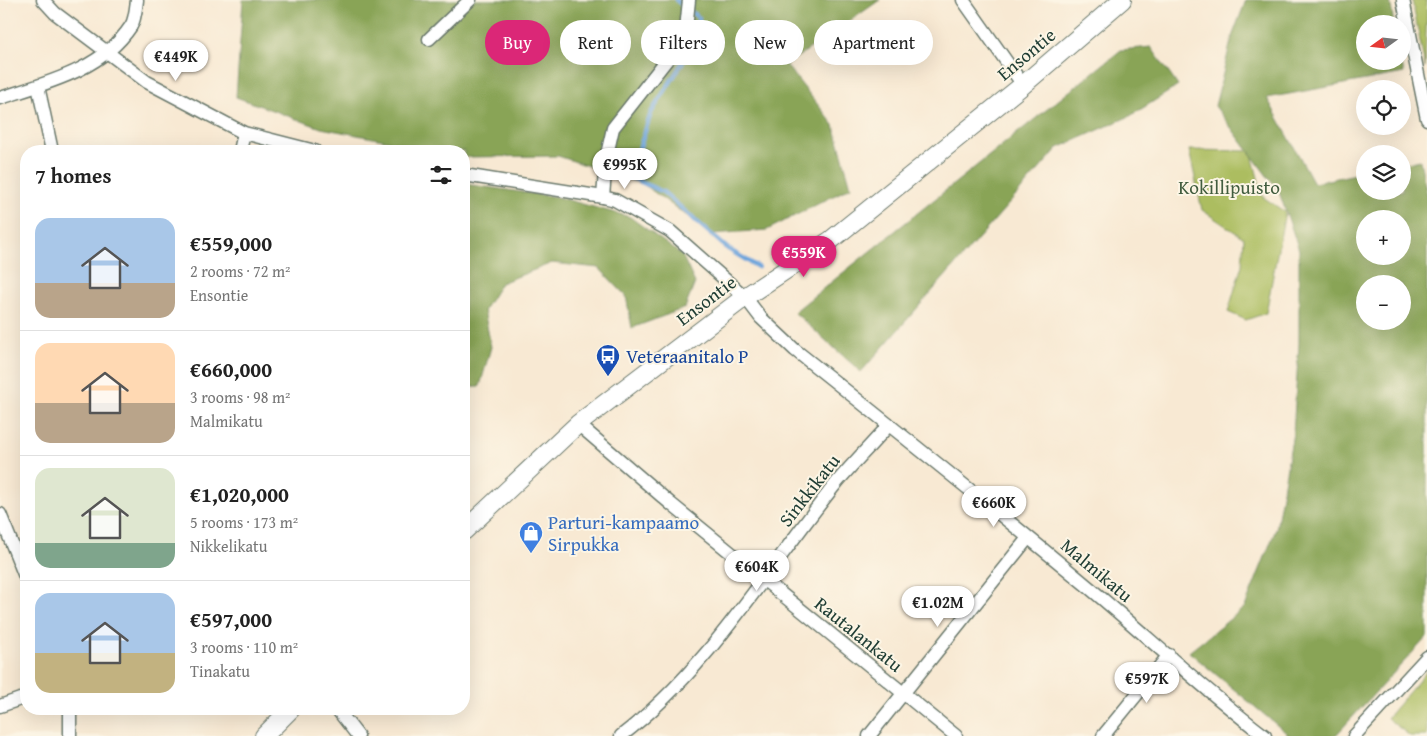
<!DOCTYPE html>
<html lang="en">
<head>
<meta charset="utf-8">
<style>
  :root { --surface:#fff; --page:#f6f6f6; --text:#222; --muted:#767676; --line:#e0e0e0; --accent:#db2777 }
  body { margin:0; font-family:"Gentium Book Plus",serif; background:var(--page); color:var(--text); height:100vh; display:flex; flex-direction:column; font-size:19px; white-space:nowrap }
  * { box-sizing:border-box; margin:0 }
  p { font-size:16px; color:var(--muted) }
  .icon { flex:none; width:28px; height:28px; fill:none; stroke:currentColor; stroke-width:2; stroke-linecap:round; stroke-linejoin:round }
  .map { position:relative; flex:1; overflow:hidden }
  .panel { position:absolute; left:20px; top:145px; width:450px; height:570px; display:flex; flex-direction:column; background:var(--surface); border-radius:20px; box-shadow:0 5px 20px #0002 }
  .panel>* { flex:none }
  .guide { position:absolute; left:485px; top:20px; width:475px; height:45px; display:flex; gap:10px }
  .needle { width:32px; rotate:255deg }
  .tools { position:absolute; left:1356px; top:15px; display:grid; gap:10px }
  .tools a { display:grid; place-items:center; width:55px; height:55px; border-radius:50%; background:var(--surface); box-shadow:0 5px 20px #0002; font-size:25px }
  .price { position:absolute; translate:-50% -42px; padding:0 11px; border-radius:18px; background:#fff; color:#222; font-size:16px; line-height:32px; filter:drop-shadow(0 1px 2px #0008) }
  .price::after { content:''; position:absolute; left:50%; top:30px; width:15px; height:11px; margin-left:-8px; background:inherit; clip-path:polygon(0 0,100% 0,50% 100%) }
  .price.on { background:var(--accent); color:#fff }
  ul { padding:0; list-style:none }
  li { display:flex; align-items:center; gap:15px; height:125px; padding:0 15px }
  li+li { border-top:1px solid var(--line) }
  li span { display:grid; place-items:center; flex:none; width:140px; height:100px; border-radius:15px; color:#555 }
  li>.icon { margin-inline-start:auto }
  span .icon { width:60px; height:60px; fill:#fffc; stroke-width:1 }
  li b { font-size:21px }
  h2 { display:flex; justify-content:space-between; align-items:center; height:60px; padding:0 15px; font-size:21px }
  .tag { padding:0 18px; border-radius:22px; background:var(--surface); box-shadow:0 5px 20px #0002; font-size:18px; line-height:45px }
  .tag.on { background:var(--accent); color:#fff }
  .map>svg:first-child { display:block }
  .green { fill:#acbd61; stroke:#667d4a }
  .forest { fill:#89a457; stroke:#547046; fill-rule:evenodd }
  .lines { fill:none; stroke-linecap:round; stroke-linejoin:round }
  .stream { stroke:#6ea5dc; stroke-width:4.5 }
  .street-casing { stroke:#6b796c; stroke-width:15 }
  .secondary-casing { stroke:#6b796c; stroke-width:20 }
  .street { stroke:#fff; stroke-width:12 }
  .secondary { stroke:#fff; stroke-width:18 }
  .labels { text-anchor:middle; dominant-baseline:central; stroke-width:4; stroke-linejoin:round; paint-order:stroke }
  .street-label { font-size:19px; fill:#1f3d34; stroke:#fcf5e5 }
  .park-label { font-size:19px; fill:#425d3f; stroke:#fcf5e5 }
  .transit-label { font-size:19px; fill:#164399; stroke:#fcf5e5; text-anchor:start }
  .shop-label { font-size:19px; fill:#366cbe; stroke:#fcf5e5; text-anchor:start }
</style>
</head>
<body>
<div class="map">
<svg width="1427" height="736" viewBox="0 0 1427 736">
  <rect width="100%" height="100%" fill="#fcf5e5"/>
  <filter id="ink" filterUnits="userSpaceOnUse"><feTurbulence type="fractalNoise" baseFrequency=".02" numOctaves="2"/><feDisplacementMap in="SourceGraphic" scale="10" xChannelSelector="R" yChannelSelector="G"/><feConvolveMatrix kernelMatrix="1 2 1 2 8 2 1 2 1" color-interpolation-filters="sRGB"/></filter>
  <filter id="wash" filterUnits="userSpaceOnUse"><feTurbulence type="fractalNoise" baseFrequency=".0096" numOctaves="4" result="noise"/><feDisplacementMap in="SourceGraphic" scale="20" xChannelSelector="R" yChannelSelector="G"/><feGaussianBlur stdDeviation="1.12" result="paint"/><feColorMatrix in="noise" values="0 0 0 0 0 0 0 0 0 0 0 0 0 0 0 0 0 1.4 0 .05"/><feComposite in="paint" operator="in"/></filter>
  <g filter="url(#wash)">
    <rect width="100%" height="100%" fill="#f8e9d3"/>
    <g class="green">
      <polygon points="1412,0 1427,0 1425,67"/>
      <polygon points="1189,150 1251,151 1263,197 1285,212 1266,313 1246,320 1228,312 1242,265 1244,238 1202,210"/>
      <polygon points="1427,671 1427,736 1410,736 1387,718"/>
    </g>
    <g class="forest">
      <polygon points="243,0 880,0 786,65 834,125 851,187 767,230 712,234 643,184 558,156 468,157 464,156 464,151 440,151 321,128 236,97"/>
      <path d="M1246 0H1390L1394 24H1365V61H1401L1404 73 1267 98 1314 183 1365 172V191H1402L1403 164 1420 160 1427 195V637L1335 736H1290L1189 652 1245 607 1276 529 1293 433 1299 343V250L1279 192 1215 106 1232 37ZM1365 219H1402V256H1365ZM1365 284H1402V321H1365Z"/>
      <polygon points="1151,47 1178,86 1130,116 1058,148 861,372 794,312 1121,50"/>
      <polygon points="464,184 557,197 630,217 682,255 695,283 685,308 632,328 626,296 599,268 552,263 501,283 484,310 491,347 480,386 464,387"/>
    </g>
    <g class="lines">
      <polyline class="stream" points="676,0 699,18 696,41 651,113 630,177 663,192 728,249 758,267"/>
    </g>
  </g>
  <g filter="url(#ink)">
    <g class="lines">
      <g class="street-casing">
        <g id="street">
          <polyline points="43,0 55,13 147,82 244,133 315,151"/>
          <polyline points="963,0 1023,85"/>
          <polyline points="1403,0 1427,119"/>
          <polyline points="429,39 470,0"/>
          <polyline points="38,86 52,151"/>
          <path d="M0 98C47 83 102 70 131 26 135 20 136 8 137 0"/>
          <polyline points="240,151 244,133"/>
          <path d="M464 175 603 197 615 200 670 231 745 297 761 318 795 350C892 427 990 505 1086 585 1146 635 1203 689 1265 736"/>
          <polyline points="603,197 606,159 613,128 669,57 686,29 689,0"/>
          <polyline points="578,424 671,504 956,736"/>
          <polyline points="0,514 26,579"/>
          <polyline points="0,706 26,697"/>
          <polyline points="70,709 70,736"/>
          <polyline points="337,709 358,736"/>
          <path d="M621 736C709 669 769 566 838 481 854 462 872 444 889 425"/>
          <polyline points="869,736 1028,538"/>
          <polyline points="1103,736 1169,655"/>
          <polyline points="1354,736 1427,657"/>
        </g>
      </g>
      <g class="secondary-casing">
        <g id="secondary">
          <polyline points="464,531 578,424 745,297 831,240 1023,85 1122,0"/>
          <polyline points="264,736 291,709"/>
        </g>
      </g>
      <use href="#street" class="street"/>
      <use href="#secondary" class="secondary"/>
    </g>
  </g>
  <defs>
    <g id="bus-pin" transform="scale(1.25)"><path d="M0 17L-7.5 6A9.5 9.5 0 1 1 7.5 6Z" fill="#1a4fb4" stroke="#fcf5e5"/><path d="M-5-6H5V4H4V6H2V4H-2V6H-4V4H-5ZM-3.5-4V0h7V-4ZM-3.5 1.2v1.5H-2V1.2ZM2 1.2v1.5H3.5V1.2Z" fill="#fff"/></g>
    <g id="shop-pin" transform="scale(1.25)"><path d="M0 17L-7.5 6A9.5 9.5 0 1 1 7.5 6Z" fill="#3f7fe0" stroke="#fcf5e5"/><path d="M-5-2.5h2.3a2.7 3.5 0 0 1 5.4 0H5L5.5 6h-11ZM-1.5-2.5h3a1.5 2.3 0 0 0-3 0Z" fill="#fff"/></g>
  </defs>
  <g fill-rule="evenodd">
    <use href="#bus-pin" x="608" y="356"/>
    <use href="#shop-pin" x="531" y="533"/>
  </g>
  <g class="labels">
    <g class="street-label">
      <text transform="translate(1026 54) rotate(-40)">Ensontie</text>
      <text transform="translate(706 300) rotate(-37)">Ensontie</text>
      <text transform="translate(809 490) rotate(-52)">Sinkkikatu</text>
      <text transform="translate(1097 570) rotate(40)">Malmikatu</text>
      <text transform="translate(859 634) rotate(39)">Rautalankatu</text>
    </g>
    <g class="park-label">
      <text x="1229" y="187">Kokillipuisto</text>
    </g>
    <g class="transit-label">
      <text x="626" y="356">Veteraanitalo P</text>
    </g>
    <g class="shop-label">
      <text x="548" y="522">Parturi-kampaamo<tspan x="548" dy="22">Sirpukka</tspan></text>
    </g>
  </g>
</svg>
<div class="tools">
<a><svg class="needle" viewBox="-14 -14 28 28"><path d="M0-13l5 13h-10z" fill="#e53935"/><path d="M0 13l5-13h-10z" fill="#767676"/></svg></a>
<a><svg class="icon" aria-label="locate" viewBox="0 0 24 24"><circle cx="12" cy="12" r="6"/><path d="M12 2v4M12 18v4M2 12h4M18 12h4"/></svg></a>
<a><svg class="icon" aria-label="layers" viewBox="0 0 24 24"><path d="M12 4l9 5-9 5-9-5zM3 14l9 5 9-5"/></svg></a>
<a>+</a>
<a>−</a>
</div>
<b class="price" style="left:176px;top:82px">€449K</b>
<b class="price" style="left:625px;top:190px">€995K</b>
<b class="price on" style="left:804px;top:278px">€559K</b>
<b class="price" style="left:994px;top:528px">€660K</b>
<b class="price" style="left:757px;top:592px">€604K</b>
<b class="price" style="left:938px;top:628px">€1.02M</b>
<b class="price" style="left:1147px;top:704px">€597K</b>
<div class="guide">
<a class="tag on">Buy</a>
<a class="tag">Rent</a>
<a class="tag">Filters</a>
<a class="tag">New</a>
<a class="tag">Apartment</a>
</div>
<section class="panel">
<h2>7 homes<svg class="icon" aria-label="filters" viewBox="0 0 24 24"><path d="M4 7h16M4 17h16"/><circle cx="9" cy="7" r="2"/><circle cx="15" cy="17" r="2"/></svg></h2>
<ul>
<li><span style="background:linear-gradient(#a9c7e8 65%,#b9a48a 0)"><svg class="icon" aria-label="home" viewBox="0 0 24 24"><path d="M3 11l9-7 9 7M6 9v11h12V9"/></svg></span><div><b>€559,000</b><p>2 rooms · 72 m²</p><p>Ensontie</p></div></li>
<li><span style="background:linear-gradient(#ffd9b3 60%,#b9a48a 0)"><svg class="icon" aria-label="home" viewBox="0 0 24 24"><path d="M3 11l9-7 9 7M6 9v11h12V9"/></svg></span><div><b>€660,000</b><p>3 rooms · 98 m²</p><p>Malmikatu</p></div></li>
<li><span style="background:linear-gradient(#dfe7d0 75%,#7fa58c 0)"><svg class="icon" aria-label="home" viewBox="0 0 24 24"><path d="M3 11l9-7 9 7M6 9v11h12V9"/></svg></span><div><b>€1,020,000</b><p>5 rooms · 173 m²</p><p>Nikkelikatu</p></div></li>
<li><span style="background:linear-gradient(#a9c7e8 60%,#c2b280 0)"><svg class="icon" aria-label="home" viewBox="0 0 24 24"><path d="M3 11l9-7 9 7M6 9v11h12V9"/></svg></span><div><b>€597,000</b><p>3 rooms · 110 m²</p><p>Tinakatu</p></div></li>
</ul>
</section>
</div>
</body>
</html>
